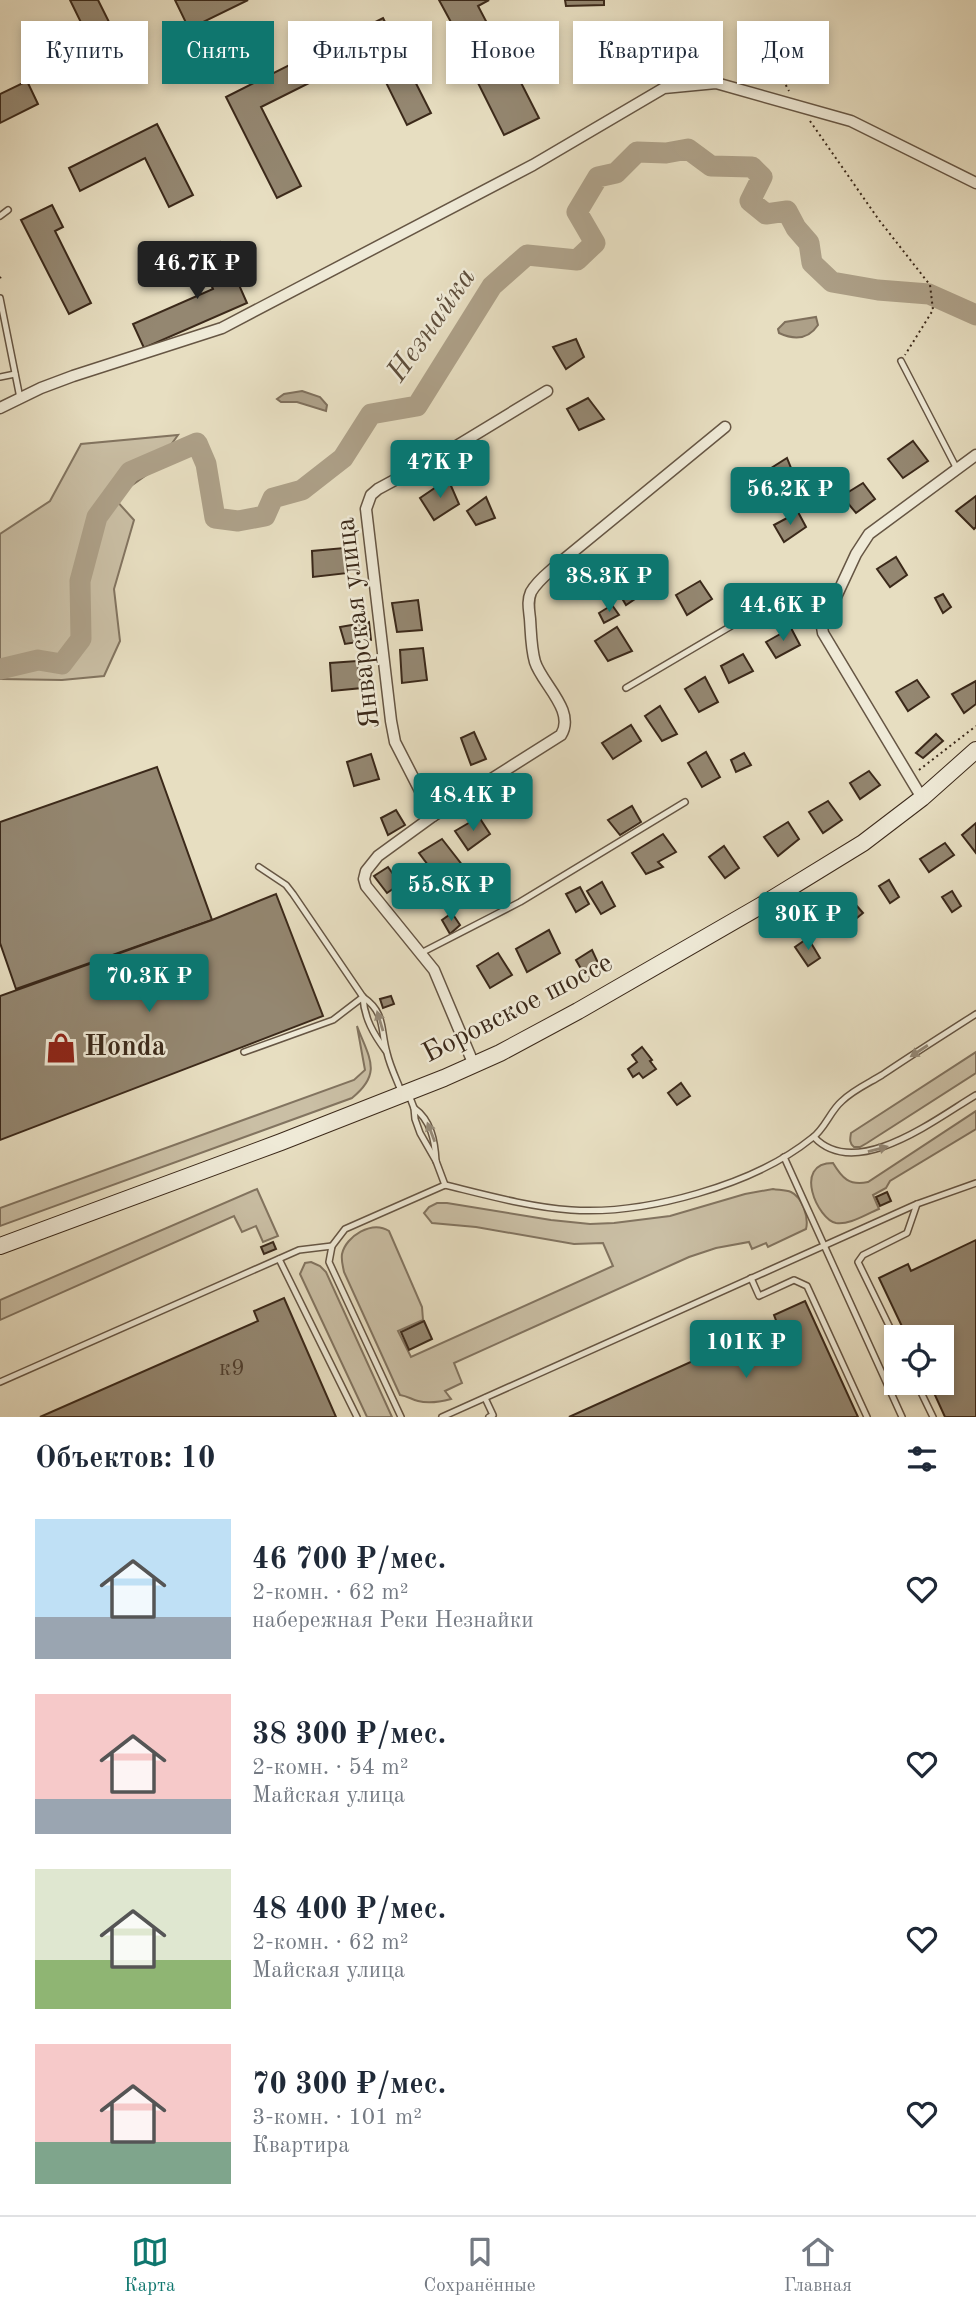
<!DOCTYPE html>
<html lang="ru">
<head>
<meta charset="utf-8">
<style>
  :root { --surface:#fff; --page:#f2f2f3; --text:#1f2937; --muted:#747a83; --line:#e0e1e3; --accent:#0f766e }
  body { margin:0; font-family:"Old Standard TT",serif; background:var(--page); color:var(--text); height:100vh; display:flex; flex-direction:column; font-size:26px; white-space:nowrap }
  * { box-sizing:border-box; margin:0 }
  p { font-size:23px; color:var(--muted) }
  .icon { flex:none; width:38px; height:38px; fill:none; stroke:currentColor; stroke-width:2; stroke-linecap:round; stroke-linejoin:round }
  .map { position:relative; height:1417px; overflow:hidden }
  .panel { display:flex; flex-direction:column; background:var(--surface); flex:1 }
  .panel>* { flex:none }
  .guide { position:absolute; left:21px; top:21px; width:934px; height:63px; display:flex; gap:14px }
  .tools { position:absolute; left:884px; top:1325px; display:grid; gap:14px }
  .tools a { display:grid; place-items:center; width:70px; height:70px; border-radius:0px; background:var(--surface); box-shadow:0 4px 10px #0003; font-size:35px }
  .price { position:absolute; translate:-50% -60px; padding:0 16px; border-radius:7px; background:var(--accent); color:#fff; font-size:23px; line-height:46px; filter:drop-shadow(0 2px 4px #0008) }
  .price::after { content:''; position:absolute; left:50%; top:42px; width:21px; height:16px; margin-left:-10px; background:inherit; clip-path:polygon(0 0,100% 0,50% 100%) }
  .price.on { background:#222; color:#fff }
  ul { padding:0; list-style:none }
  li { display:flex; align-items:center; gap:21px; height:175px; padding:0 35px }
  li span { display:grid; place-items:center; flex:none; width:196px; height:140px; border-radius:0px; color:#555 }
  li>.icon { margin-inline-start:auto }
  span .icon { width:84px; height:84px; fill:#fffc; stroke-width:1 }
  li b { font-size:30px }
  h2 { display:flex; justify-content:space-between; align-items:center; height:84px; padding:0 35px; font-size:30px }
  .pill { padding:0 24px; border-radius:0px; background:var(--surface); box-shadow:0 4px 10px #0003; font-size:24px; line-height:63px }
  .pill.on { background:var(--accent); color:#fff }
  .dock { display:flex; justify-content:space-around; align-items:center; height:98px; border-top:2px solid var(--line); background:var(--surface); font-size:19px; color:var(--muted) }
  .dock a { display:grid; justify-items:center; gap:4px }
  .dock .on { color:var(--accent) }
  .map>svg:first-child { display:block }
  .green { fill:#cabfa5; stroke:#827460; stroke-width:2 }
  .water { fill:#ada088; stroke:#7f705c; stroke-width:2 }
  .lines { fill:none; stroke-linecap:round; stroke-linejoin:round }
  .river { stroke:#ada088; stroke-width:21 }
  .building { fill:#948771; stroke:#3b291a; stroke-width:2 }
  .service-casing { stroke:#665644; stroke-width:8 }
  .minor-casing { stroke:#665644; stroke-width:13 }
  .secondary-casing { stroke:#3b291a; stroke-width:18 }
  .path { stroke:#3b291a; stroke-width:2; stroke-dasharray:2 3.5; stroke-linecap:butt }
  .service { stroke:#efead7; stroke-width:5 }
  .minor { stroke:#efead7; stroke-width:10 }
  .secondary { stroke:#efead7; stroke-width:16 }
  .oneway { fill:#958a78 }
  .labels { text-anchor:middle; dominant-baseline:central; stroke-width:5; stroke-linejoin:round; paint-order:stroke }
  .number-label { font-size:24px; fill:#514030 }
  .street-label { font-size:28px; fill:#3b291a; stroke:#efead7 }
  .poi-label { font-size:28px; font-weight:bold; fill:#3b291a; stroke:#efead7; text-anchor:start }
  .water-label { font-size:30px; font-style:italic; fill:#5d4d3b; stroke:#efead7 }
</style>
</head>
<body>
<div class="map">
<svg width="976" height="1417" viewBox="0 0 976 1417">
  <rect width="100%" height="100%" fill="#e7dec1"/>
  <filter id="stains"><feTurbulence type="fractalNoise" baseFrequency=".00286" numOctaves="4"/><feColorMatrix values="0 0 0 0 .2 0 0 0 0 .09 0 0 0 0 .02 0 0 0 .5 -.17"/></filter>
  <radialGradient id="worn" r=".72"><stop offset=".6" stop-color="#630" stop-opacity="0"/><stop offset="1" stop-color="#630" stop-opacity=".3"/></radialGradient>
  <g class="green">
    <polygon points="178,435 152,471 114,498 134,520 114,589 120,641 104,676 62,680 0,679 0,534 50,501 81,444"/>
    <path d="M357 1026C369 1058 383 1073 352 1098L0 1226V1208L354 1080 365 1070Z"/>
    <path d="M976 1052V1073L867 1143 860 1147H854C849 1143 850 1139 851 1133Z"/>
    <path d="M976 1111V1129L890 1181 886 1188 873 1195 879 1209C866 1214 850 1225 836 1223 818 1220 792 1163 833 1163 842 1178 849 1186 868 1182Z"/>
    <polygon points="257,1189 278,1236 263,1242 256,1226 242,1232 234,1216 0,1320 0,1300"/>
    <path d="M773 1189C778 1190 786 1190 791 1192 802 1197 809 1217 806 1229L768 1247 766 1243 752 1249 749 1242 716 1248 689 1257 454 1363 462 1383 445 1391 451 1399C440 1402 429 1404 418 1401 411 1399 407 1396 400 1395L344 1272C343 1266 341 1261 342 1254 346 1236 372 1220 389 1231L422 1307 423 1320 398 1331 411 1357 613 1266 603 1243 574 1244 476 1227 432 1223 424 1213 429 1207 437 1203H447L551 1220 590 1224 614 1223 670 1216 745 1194Z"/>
    <polygon points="311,1262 320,1266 326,1272 392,1417 367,1417 300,1274 305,1263"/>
  </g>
  <g class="water">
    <path d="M816 317 818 325C808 340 794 340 779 333L778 329 785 322Z"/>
    <polygon points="302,391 320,397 327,405 326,411 297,402 281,402 277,399 284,394"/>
  </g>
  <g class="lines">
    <polyline class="river" points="0,669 38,660 62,664 81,639 80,581 97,517 130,472 197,443 206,464 215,518 238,521 265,516 273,498 302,490 343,458 371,414 417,406 492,286 527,255 577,260 595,243 577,212 598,177 616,173 637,152 666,153 688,149 711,166 752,167 762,177 750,201 766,214 787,211 796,228 809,243 812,263 832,282 878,290 929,294 976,315"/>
  </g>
  <g class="building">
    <polygon points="70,0 98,0 128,60 98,75 88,54 95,51"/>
    <polygon points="175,0 248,0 189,29"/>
    <polygon points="439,0 489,0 478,6 487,23 459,37"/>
    <polygon points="565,0 604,0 604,5 566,6"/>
    <polygon points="383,18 431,113 407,125 371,52 261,107 301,186 277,198 226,97"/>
    <polygon points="512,65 539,118 504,135 478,83"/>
    <polygon points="27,81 38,104 0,123 0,94"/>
    <polygon points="157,124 193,195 169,207 145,158 80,191 69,168"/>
    <polygon points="52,205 63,227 55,231 91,303 69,314 21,220"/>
    <polygon points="220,242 247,303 144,348 133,324 213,289 197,252"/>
    <polygon points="576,339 584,357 566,369 553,347"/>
    <polygon points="588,398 604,419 579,430 567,409"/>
    <polygon points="913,441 928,461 903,478 888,459"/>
    <polygon points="787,458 791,468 775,482 768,470"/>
    <polygon points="448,479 459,504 434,520 420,498"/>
    <polygon points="863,483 875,499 856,513 842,496"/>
    <polygon points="976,496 976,527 974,529 956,511"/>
    <polygon points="486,497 495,518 476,525 467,511"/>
    <polygon points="798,512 806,527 784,542 774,525"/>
    <polygon points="344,548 348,573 313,577 312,551"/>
    <polygon points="896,557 907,575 890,587 877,569"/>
    <polygon points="632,578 641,595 626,605 616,588"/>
    <polygon points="700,581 712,599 687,615 676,595"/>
    <polygon points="943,594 951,607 943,613 935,598"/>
    <polygon points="418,600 422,630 397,632 392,603"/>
    <polygon points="612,605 619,615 604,623 599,613"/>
    <polygon points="369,622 371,640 345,644 340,627"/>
    <polygon points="617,627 632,651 608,661 595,641"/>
    <polygon points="791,628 800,645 776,658 766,642"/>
    <polygon points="423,648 427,680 402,683 400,650"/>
    <polygon points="743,654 753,671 729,683 721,666"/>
    <polygon points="357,661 362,688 332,691 330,663"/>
    <polygon points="705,677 718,702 699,712 685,689"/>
    <polygon points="917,680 929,697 908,711 896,692"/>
    <polygon points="976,681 976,704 964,713 952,694"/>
    <polygon points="660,706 677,734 662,741 645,716"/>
    <polygon points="631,725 641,741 613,759 602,743"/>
    <polygon points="474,732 486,759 471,765 461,738"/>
    <polygon points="936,734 943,741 923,758 916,753"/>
    <polygon points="706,752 720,777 702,787 688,763"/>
    <polygon points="744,753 751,765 736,772 731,760"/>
    <polygon points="371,754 379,779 354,786 347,762"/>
    <polygon points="157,767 212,920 16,989 0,943 0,822"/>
    <polygon points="869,771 880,785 860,799 850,783"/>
    <polygon points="828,801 842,820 823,833 809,812"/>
    <polygon points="632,806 641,822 620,835 608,820"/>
    <polygon points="396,810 405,825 388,835 381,818"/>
    <polygon points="479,817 490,834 468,850 455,831"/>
    <polygon points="788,822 799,839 778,856 764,837"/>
    <polygon points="976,823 976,853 962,835"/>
    <polygon points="663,834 676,852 658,862 663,867 646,874 632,853"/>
    <polygon points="442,839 463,866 440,881 419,853"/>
    <polygon points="945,843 954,855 929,872 920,859"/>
    <polygon points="724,846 739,868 725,878 709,857"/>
    <polygon points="388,867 400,884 387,893 374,876"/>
    <polygon points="889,880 899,897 890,903 879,886"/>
    <polygon points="602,882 615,906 601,914 587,891"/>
    <polygon points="580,887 589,904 576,912 566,894"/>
    <polygon points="952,891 961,906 952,912 942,897"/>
    <polygon points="276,894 323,1016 0,1140 0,996 212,920"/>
    <polygon points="856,905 863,913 846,927 839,919"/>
    <polygon points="452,913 460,925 450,934 442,920"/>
    <polygon points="549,930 560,953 527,972 516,949"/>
    <polygon points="808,938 820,958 808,966 795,947"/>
    <polygon points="592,950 599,965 584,974 576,960"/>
    <polygon points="498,953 512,975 490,988 477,966"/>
    <polygon points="391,996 394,1004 383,1008 380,999"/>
    <polygon points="642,1047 652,1060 650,1061 656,1069 643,1078 639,1073 633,1077 628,1069 637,1062 632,1055"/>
    <polygon points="681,1083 690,1096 677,1105 668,1093"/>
    <polygon points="887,1192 891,1201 880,1206 876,1197"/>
    <polygon points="976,1240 976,1417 945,1417 929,1382 942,1382 942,1337 907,1337 879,1278 908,1264 911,1271"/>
    <polygon points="273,1242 276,1249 264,1254 261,1247"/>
    <polygon points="284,1298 336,1417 40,1417 258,1321 254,1311"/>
    <polygon points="805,1301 858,1417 569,1417 777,1323 774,1315"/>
    <polygon points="424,1321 432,1339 409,1350 401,1332"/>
  </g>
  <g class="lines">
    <g class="service-casing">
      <g id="service">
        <polyline points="0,216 8,210"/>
        <polyline points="0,298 20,398"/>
        <polyline points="901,361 957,469"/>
        <polyline points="0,377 15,374"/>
        <polyline points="626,688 789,592 796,591 800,594 822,625"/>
        <path d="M259 867 286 885 293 894 363 997C386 1013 380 1029 387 1053 390 1066 396 1078 401 1091"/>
        <polyline points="421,953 520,902 685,802"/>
        <path d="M363 997C364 1018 374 1035 386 1051"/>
        <polyline points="244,1052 333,1020 363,997"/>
        <polyline points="409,1095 414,1108 415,1119 420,1133 436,1161 445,1185"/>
        <path d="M414 1108C431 1120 435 1141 436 1161"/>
        <path d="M814 1137C856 1182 937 1118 976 1095"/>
        <polyline points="784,1157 902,1417"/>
        <path d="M445 1185C486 1195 529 1207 571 1210 645 1215 754 1185 812 1138 825 1129 830 1111 842 1101 853 1090 869 1083 882 1075 913 1054 945 1034 976 1014"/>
        <polyline points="279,1259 357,1417"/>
        <polyline points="751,1278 759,1296 794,1280 807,1286 867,1417"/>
        <polyline points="896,1340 858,1262 863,1255 907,1233 917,1204"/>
        <polyline points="0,1382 299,1250 332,1246"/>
        <polyline points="916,1382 933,1417"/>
        <polyline points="485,1398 493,1415 489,1417"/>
        <polyline points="401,1417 329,1262 332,1246 345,1229 445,1185"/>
        <polyline points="442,1417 917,1204 976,1183"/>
      </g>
    </g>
    <g class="minor-casing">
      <g id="minor">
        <polyline points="0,408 41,388 73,376 222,328 533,165 664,88 716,83 851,121 976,183"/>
        <polyline points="922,798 823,633 822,627 856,554 869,534 976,455"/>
        <polyline points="433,816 395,742 391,721 366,509 371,495 378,489 445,453 547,391"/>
        <path d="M474 1065 434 970 366 886 364 879 366 871 378 856 433 816 561 735C576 711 542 684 535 662 531 648 531 633 530 619 529 609 527 601 531 592 537 581 548 573 557 565L725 427"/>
      </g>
    </g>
    <g class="secondary-casing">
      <polyline id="secondary" points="0,1246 281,1142 444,1078 500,1053 578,1011 762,905 863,843 922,798 976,750"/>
    </g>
    <g class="path">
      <polyline points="760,25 764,45 789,91"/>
      <polyline points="810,121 879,220 930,285 933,310 905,355"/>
      <polyline points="0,278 1,277"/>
      <polyline points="919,770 976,726"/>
    </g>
    <use href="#service" class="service"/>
    <use href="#minor" class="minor"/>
    <use href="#secondary" class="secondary"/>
  </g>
  <defs><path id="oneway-solid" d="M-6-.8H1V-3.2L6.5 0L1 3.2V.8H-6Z" transform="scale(1.75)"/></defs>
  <g class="oneway">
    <use href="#oneway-solid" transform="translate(380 1021) rotate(-107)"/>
    <use href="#oneway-solid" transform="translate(919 1051) rotate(147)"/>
    <use href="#oneway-solid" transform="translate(431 1132) rotate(-111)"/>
    <use href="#oneway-solid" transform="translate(878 1149) rotate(-15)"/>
  </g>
  <defs>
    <g id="shop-bare" transform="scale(2.415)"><path d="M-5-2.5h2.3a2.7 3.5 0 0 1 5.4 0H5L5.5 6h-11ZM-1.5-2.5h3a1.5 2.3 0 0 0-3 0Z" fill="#8f2418" stroke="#efead7" stroke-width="2.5" paint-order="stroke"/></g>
  </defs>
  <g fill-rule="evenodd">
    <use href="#shop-bare" x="61" y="1048"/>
  </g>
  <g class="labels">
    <g class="number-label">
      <text x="232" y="1369">к9</text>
    </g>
    <g class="street-label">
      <text transform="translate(359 623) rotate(-97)">Январская улица</text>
      <text transform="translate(518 1009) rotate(-27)">Боровское шоссе</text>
    </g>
    <g class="poi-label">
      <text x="84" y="1048">Honda</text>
    </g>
    <g class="water-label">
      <text transform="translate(432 325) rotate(-55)">Незнайка</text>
    </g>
  </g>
  <rect width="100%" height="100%" filter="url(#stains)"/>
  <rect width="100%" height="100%" fill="url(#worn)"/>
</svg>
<div class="tools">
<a><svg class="icon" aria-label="locate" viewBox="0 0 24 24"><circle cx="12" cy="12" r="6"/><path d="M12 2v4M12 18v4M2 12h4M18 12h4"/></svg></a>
</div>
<b class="price on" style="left:197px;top:301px">46.7K ₽</b>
<b class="price" style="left:440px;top:500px">47K ₽</b>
<b class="price" style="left:790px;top:527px">56.2K ₽</b>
<b class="price" style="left:609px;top:614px">38.3K ₽</b>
<b class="price" style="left:783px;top:643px">44.6K ₽</b>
<b class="price" style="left:473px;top:833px">48.4K ₽</b>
<b class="price" style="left:451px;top:923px">55.8K ₽</b>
<b class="price" style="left:808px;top:952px">30K ₽</b>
<b class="price" style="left:149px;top:1014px">70.3K ₽</b>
<b class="price" style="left:746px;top:1380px">101K ₽</b>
<div class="guide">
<a class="pill">Купить</a>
<a class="pill on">Снять</a>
<a class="pill">Фильтры</a>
<a class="pill">Новое</a>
<a class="pill">Квартира</a>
<a class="pill">Дом</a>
</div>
</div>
<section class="panel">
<h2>Объектов: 10<svg class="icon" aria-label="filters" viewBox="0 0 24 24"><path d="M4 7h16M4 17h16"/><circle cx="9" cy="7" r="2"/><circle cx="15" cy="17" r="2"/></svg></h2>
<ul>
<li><span style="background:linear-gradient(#bfe0f5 70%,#9aa5b1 0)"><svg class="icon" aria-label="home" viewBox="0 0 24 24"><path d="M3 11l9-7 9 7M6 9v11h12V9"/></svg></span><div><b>46 700 ₽/мес.</b><p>2-комн. · 62 m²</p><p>набережная Реки Незнайки</p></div><svg class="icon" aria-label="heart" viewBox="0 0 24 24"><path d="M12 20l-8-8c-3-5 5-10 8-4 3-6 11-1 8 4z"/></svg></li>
<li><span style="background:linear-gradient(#f6c9c9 75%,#9aa5b1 0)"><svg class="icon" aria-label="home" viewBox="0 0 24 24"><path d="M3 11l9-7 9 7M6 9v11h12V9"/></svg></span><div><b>38 300 ₽/мес.</b><p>2-комн. · 54 m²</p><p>Майская улица</p></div><svg class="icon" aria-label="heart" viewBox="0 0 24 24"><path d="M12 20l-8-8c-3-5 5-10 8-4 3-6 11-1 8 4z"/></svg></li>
<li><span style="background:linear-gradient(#dfe7d0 65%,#8fb573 0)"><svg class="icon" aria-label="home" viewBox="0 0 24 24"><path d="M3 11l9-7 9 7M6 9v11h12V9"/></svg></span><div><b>48 400 ₽/мес.</b><p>2-комн. · 62 m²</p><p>Майская улица</p></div><svg class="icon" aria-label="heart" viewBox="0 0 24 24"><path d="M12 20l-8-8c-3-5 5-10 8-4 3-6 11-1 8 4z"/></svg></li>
<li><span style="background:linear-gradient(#f6c9c9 70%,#7fa58c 0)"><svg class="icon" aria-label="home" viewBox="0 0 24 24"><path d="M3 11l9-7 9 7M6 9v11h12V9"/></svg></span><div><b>70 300 ₽/мес.</b><p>3-комн. · 101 m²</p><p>Квартира</p></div><svg class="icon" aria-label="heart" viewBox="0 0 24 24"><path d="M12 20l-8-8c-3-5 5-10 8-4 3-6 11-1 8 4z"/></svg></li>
</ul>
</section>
<nav class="dock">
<a class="on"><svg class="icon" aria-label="map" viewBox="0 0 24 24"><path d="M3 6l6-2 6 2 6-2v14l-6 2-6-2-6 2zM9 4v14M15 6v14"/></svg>Карта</a>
<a><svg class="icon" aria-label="saved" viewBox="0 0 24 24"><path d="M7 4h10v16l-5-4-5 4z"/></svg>Сохранённые</a>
<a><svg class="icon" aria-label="home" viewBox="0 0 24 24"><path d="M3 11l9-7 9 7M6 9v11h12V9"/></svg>Главная</a>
</nav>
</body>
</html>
